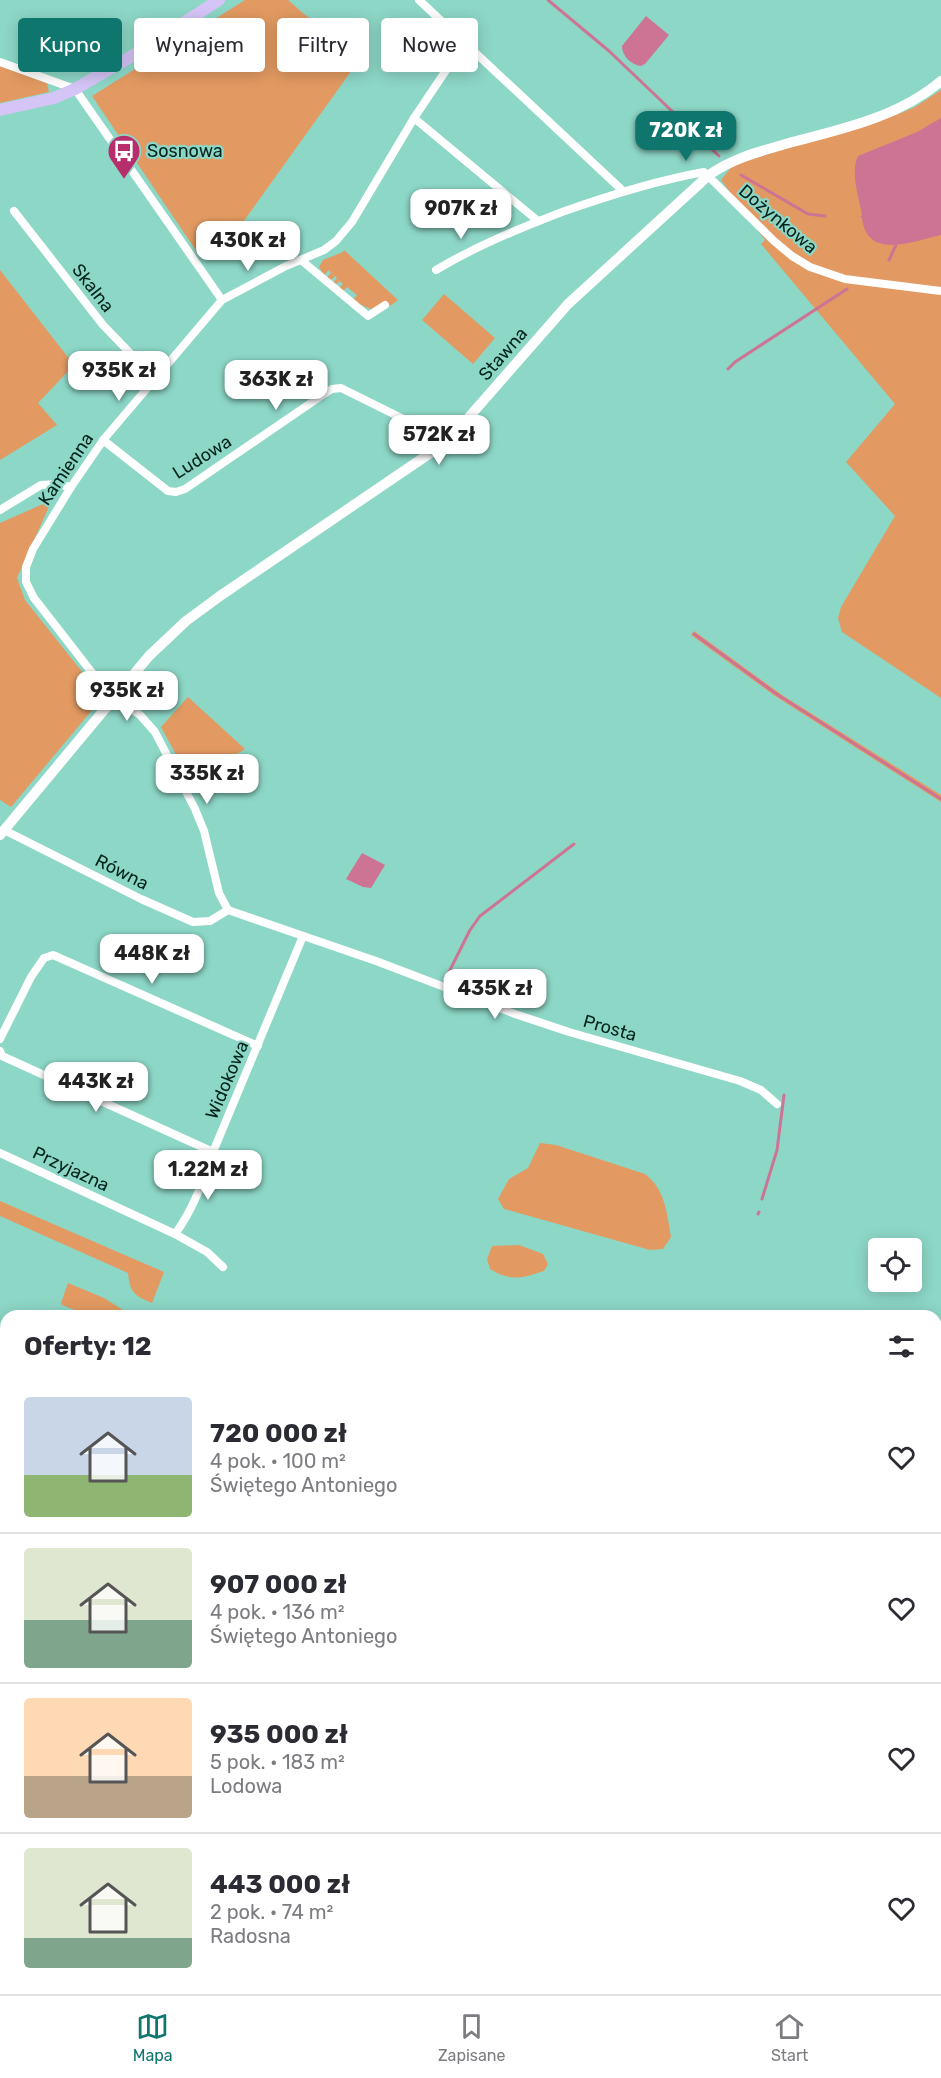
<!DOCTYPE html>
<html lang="pl">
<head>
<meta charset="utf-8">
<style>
  :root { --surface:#fff; --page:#f7f7f7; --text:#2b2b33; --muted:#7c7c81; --line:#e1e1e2; --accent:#0f766e }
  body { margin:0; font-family:Rubik,sans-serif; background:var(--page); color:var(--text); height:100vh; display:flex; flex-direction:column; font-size:22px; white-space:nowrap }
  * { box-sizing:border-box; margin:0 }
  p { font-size:20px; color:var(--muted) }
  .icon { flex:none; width:33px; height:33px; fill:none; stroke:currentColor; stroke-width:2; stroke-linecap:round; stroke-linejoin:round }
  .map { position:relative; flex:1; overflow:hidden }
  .panel { position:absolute; left:0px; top:1310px; width:942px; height:686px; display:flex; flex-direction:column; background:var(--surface); border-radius:18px 18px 0 0; box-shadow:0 3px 15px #0003 }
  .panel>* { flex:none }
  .banner { position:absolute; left:18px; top:18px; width:600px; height:54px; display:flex; gap:12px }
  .tools { position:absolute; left:868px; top:1238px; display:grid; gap:12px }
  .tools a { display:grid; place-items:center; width:54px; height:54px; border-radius:6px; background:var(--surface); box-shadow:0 3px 15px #0003; font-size:30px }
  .price { position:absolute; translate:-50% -51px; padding:0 14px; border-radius:12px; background:#fff; color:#222; font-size:20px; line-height:39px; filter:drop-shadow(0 2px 3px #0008) }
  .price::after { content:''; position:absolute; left:50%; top:36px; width:18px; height:14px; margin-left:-9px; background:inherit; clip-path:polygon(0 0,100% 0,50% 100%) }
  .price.on { background:var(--accent); color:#fff }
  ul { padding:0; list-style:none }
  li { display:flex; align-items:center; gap:18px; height:150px; padding:0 24px }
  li+li { border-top:2px solid var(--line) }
  li span { display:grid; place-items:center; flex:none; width:168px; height:120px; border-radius:6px; color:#555 }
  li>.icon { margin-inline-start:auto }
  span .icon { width:72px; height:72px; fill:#fffc; stroke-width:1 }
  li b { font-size:26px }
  h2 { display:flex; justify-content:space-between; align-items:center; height:72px; padding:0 24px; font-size:26px }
  .pill { padding:0 21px; border-radius:6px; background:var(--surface); box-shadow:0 3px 15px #0003; font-size:21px; line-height:54px }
  .pill.on { background:var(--accent); color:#fff }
  .tab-bar { display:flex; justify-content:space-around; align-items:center; height:84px; border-top:2px solid var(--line); background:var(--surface); font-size:16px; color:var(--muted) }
  .tab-bar a { display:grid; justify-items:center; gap:3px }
  .tab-bar .on { color:var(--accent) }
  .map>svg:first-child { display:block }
  .green { fill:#e29a62 }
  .water { fill:#cd7494 }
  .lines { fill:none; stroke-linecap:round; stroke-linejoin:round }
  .stream { stroke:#cd7494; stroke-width:3 }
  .street { stroke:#fff; stroke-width:8 }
  .secondary { stroke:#fff; stroke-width:10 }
  .primary { stroke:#d4c5f6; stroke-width:12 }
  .labels { text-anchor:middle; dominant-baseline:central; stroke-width:4.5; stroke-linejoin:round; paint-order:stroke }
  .poi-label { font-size:18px; fill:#04241e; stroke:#8dd7c6; text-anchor:start }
  .street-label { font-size:18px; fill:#04241e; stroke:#8dd7c6 }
</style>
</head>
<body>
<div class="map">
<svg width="941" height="1994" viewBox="0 0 941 1994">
  <rect width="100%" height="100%" fill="#8dd7c6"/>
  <g class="green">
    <polygon points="245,0 288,0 304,14 362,56 218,257 201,258 92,96"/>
    <polygon points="0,66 47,83 49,92 0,103"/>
    <polygon points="941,90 941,698 842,632 838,618 841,607 895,516 846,462 895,404 761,244 765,240 721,180 733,165 901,113 915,107"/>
    <polygon points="344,250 398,300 390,306 386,301 373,310 352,301 357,295 347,287 342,292 339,288 343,284 340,281 335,285 333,283 337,278 335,276 330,281 326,278 331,273 329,270 324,275 319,267 323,260 343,252"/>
    <polygon points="0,270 74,365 38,403 57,425 0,460"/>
    <polygon points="444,294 495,338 473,364 422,320"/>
    <polygon points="52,500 17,578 25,600 95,688 98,703 11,807 0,800 0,523"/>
    <polygon points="694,631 782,695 941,795 941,802 775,696 691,635"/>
    <polygon points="188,697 245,749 191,782 161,727"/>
    <path d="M540 1143 556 1145 645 1174C665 1189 667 1213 671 1237L663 1249 650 1250 504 1209 498 1199 509 1179 528 1168Z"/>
    <path d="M0 1201 164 1272 152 1303C135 1296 130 1293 128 1273L0 1216Z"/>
    <path d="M519 1245 543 1254 548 1264 544 1271C522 1278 511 1282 490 1269L487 1259 492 1246Z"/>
    <polygon points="68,1283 104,1298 131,1315 88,1315 62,1305 61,1303"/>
    <polygon points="6,1985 6,1989 116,1989 113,1994 1,1994"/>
    <polygon points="337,1989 413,1989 410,1994 337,1994"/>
  </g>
  <g class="water">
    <path d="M646 16 669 35 645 64 641 66C631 65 622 56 622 46Z"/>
    <path d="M941 118V235C914 241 867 261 862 218L860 217 862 215C859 197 850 173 858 156L917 132Z"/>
    <polygon points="362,853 385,865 371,888 363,887 346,879"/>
  </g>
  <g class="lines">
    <g class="stream">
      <polyline points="548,0 609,51 719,156"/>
      <polyline points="741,175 808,214 825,216"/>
      <polyline points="889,260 896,245"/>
      <polyline points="728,369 735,362 847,289"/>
      <polyline points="694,634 778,695 941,799"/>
      <polyline points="444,982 470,930 480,916 574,844"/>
      <polyline points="762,1199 777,1150 784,1095"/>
      <polyline points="758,1214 759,1212"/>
      <polyline points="936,1818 941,1822"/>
      <polyline points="936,1917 941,1911"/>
      <polyline points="878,1994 882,1989"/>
    </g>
    <g class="street">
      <polyline points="419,0 622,190"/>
      <polyline points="0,62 75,89 222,300"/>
      <polyline points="414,118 465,42"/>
      <polyline points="14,211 103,325 155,379"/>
      <polyline points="301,260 368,316 385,305"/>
      <path d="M436 270C476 246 518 229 562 212 610 195 654 181 704 172L774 241 792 256 810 267 845 279 941 291"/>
      <polyline points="103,440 168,491 176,492 185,489 321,396 332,389 341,388 448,441"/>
      <polyline points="0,510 41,485 56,484 71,487"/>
      <polyline points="4,830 141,899 193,922 210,921 228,910"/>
      <polyline points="228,910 219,893 204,831 195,809 155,732 140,715 119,701 100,683 34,598 26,582 26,567 33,549 71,487 104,439 222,300 286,266 324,250 336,241 352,222 414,118 538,221"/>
      <polyline points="228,910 376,961 515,1014 569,1032 740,1081 761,1090 777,1104"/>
      <polyline points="0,1039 31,977 44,958 53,955 258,1046"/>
      <polyline points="0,1051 2,1056 213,1152"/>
      <polyline points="0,1153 175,1234 207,1252 223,1267"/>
      <path d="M175 1234C193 1210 203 1181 213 1152L303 936"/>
    </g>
    <path class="secondary" d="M0 835 149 656 186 621 220 596 448 441 568 304 709 175C733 158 761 151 789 143 842 129 899 117 941 81"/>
    <polyline class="primary" points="0,110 54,98 75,89 132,56 219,0"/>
  </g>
  <defs>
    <g id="bus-pin" transform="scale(1.725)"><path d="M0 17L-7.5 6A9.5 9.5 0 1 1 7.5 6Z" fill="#b72e6c" stroke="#8dd7c6"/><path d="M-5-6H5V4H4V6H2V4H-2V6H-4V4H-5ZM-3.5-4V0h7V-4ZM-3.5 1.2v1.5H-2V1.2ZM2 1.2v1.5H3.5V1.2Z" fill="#fff"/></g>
  </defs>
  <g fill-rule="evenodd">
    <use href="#bus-pin" x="124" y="151"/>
  </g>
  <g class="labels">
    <g class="poi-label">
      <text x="147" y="151">Sosnowa</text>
    </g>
    <g class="street-label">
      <text transform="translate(778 219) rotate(40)">Dożynkowa</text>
      <text transform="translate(93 288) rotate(52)">Skalna</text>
      <text transform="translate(503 354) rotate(-49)">Stawna</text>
      <text transform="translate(202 457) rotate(-32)">Ludowa</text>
      <text transform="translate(66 469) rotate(-56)">Kamienna</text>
      <text transform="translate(122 872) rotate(27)">Równa</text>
      <text transform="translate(610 1028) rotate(16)">Prosta</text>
      <text transform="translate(227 1080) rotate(-67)">Widokowa</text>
      <text transform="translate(71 1169) rotate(25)">Przyjazna</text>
    </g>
  </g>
</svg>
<div class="tools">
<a><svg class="icon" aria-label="locate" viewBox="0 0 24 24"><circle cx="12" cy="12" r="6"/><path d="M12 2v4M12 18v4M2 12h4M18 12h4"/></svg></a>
</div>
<b class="price on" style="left:686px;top:162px">720K zł</b>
<b class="price" style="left:461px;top:240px">907K zł</b>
<b class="price" style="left:248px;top:272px">430K zł</b>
<b class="price" style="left:119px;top:402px">935K zł</b>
<b class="price" style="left:276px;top:411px">363K zł</b>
<b class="price" style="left:439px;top:466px">572K zł</b>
<b class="price" style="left:127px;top:722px">935K zł</b>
<b class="price" style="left:207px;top:805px">335K zł</b>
<b class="price" style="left:152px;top:985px">448K zł</b>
<b class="price" style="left:495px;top:1020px">435K zł</b>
<b class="price" style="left:96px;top:1113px">443K zł</b>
<b class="price" style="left:208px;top:1201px">1.22M zł</b>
<div class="banner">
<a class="pill on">Kupno</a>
<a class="pill">Wynajem</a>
<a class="pill">Filtry</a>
<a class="pill">Nowe</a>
</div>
<section class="panel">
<h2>Oferty: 12<svg class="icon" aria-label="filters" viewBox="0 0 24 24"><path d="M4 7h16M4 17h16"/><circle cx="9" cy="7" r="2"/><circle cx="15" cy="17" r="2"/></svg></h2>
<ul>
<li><span style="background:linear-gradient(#c9d6e8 65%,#8fb573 0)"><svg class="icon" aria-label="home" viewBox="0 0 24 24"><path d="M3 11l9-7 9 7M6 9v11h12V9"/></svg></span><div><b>720 000 zł</b><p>4 pok. · 100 m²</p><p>Świętego Antoniego</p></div><svg class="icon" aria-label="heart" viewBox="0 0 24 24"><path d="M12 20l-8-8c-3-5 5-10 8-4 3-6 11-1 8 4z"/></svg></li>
<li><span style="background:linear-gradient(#dfe7d0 60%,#7fa58c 0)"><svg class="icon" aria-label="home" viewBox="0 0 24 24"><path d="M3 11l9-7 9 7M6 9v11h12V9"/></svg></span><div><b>907 000 zł</b><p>4 pok. · 136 m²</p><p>Świętego Antoniego</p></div><svg class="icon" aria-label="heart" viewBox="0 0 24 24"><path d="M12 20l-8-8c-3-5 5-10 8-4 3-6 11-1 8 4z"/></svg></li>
<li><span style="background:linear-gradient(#ffd9b3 65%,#b9a48a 0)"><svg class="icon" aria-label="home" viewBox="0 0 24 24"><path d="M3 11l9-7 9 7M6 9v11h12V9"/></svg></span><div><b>935 000 zł</b><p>5 pok. · 183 m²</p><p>Lodowa</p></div><svg class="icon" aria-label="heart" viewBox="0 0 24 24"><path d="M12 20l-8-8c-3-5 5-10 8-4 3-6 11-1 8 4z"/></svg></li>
<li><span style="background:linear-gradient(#dfe7d0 75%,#7fa58c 0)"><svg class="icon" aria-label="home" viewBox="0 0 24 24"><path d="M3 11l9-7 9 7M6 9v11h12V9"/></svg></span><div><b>443 000 zł</b><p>2 pok. · 74 m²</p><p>Radosna</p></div><svg class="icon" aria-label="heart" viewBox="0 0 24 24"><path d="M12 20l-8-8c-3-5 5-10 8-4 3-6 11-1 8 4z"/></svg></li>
</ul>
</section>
</div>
<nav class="tab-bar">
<a class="on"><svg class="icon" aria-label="map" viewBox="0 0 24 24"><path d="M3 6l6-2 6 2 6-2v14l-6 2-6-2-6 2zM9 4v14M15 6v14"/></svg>Mapa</a>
<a><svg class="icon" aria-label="saved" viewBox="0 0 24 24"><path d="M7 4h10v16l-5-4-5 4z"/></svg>Zapisane</a>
<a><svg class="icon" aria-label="home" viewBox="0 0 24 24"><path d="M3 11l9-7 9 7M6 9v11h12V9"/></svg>Start</a>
</nav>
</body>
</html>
